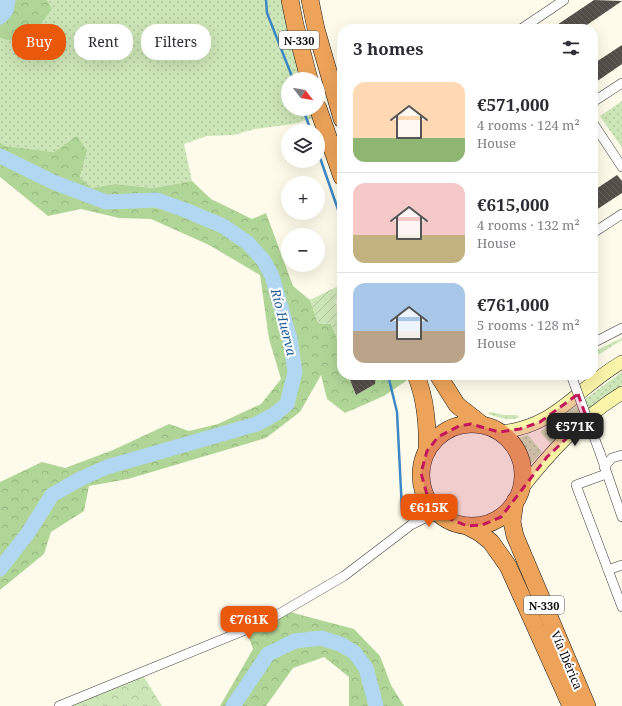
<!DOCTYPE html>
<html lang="en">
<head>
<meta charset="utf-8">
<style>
  :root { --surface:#fff; --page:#f2f2f3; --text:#2b2b33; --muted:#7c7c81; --line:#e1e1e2; --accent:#ea580c }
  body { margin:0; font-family:"Noto Serif",serif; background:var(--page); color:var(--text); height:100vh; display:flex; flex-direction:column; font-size:15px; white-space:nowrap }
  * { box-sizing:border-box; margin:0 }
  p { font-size:13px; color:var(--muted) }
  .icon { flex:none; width:22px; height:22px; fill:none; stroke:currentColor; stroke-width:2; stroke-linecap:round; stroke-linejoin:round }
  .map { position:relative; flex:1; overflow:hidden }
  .details { position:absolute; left:337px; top:24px; width:261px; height:356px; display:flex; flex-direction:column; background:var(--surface); border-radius:16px; box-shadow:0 4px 16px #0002 }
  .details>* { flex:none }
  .guide { position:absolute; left:12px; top:24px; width:265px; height:36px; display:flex; gap:8px }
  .needle { width:26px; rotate:121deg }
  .buttons { position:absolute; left:281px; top:72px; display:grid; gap:8px }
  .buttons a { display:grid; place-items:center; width:44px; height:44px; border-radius:50%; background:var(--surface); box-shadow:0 4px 16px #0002; font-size:20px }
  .price { position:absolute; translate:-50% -34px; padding:0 9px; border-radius:8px; background:var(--accent); color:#fff; font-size:13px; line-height:26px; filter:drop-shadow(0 1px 2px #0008) }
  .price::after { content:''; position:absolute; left:50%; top:24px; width:12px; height:9px; margin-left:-6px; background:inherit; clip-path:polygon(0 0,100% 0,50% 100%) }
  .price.on { background:#222; color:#fff }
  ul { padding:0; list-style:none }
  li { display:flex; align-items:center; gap:12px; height:100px; padding:0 16px }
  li+li { border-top:1px solid var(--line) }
  li span { display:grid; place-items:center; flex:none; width:112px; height:80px; border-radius:12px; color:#555 }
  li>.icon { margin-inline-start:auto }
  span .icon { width:48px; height:48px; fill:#fffc; stroke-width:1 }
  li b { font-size:17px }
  h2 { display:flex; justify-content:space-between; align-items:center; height:48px; padding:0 16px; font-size:17px }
  .chip { padding:0 14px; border-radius:16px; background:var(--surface); box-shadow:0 4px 16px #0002; font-size:14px; line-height:36px }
  .chip.on { background:var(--accent); color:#fff }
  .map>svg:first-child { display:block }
  .grass { fill:url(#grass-dots) }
  .forest { fill:url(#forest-crowns) }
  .park { fill:url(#park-crowns) }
  .garden { fill:url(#garden-furrows) }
  .pitch { fill:#dfeec8 }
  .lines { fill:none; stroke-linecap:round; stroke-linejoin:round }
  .stream { stroke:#3d89c6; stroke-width:2.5 }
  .river { stroke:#b2d7f3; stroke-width:15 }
  .building { fill:url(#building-back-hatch) }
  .street-casing { stroke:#3e3e3e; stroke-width:10 }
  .secondary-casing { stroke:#2d2d2d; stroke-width:14 }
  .highway-casing { stroke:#1c1c1c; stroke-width:18 }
  .street { stroke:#fff; stroke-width:9 }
  .secondary { stroke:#fbf5a9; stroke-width:13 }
  .highway { stroke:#eda45a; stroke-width:17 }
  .street-bridge-casing { stroke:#3e3e3e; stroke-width:10; stroke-linecap:butt }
  .street-bridge { stroke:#fff; stroke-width:9 }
  .marked { fill:#c2185b; fill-opacity:0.2; stroke:#c2185b; stroke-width:3; stroke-dasharray:8 5; stroke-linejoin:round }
  .labels { text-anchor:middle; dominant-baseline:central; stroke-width:4; stroke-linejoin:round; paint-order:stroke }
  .shield { fill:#fff; stroke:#545454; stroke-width:1 }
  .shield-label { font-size:11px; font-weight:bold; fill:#0b0b0b }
  .street-label { font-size:12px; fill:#0b0b0b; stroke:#fff }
  .water-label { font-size:13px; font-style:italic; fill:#1c5b96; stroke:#fff }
</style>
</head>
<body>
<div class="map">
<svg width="622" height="706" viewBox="0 0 622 706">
  <defs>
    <pattern id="grass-dots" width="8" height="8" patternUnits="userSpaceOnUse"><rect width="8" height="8" fill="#cde6b7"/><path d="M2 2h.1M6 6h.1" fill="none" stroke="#afc49c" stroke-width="1.8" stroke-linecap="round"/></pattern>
    <pattern id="forest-crowns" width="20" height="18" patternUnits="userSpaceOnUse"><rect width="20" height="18" fill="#b0d697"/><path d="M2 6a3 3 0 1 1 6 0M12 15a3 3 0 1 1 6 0" fill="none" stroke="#96b681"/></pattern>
    <pattern id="park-crowns" width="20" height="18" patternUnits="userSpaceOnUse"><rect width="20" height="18" fill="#cde6b7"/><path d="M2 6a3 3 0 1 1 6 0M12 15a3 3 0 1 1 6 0" fill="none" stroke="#afc49c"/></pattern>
    <pattern id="garden-furrows" width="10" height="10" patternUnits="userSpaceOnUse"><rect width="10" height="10" fill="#cde6b7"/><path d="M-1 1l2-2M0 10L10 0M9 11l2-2" fill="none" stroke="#afc49c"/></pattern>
    <pattern id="building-back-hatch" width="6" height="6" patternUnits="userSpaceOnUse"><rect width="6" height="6" fill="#534d48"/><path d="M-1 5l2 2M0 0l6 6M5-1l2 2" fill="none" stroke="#67625e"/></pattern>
  </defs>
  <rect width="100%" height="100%" fill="#fefbea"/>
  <g class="grass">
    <polygon points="47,0 287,0 305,79 288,79 288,109 315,109 317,117 293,124 255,129 234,135 207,136 184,144 192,181 153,188 115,184 91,188 80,177 87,151 54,152 4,146 0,142 0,39 52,9"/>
    <polygon points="622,101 622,148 600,116"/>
    <polygon points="622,338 622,340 593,358 593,352"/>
    <polygon points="622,372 622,385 601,400 551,444 540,432"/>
    <path d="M490 412 504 415H517L519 417C511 422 497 417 488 414Z"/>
    <polygon points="528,435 542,452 530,465 517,438"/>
  </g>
  <g class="forest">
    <polygon points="0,0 47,0 52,9 26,44 1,38 0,39"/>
    <polygon points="77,136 87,151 80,177 91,188 115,184 153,188 192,181 211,199 252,219 266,213 293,286 310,300 318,323 331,324 342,351 342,375 348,375 356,395 375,384 376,375 413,376 384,396 345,413 327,399 321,375 300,412 266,438 128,479 89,486 84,511 51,532 44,554 0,590 0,482 42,462 65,468 113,450 169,424 189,431 218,424 261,404 281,379 269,339 260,275 209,245 151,219 119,218 81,209 48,216 0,177 0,142 5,146 54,152"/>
    <polygon points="286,611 354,629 380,656 391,685 404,706 349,706 349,677 324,657 293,668 266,706 220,706 253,649 246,629"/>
  </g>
  <polygon class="park" points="141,672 162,706 59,706"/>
  <polygon class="garden" points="342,284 342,298 335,301 342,316 342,351 331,324 318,323 310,300"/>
  <polygon class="pitch" points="342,298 342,316 335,301"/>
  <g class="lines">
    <g class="stream">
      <polyline points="266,0 267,13 293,79"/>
      <polyline points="303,109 311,131"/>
      <polyline points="318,152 342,221"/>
      <polyline points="388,375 397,412 402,510"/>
    </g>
    <g class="river">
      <polyline points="0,17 6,10 8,0"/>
      <polyline points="0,156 53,182 106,202 157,200 185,210 223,226 248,243 264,261 272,276 290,339 295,372 287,404 275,414 257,424 107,467 80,479 52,495 28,533 0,569"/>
      <polyline points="233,706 268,654 295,641 321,638 340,644 354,652 366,668 376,706"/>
    </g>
  </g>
  <g class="building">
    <polygon points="594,0 622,1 581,29 551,29"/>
    <polygon points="622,45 622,64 593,84 593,64"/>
    <polygon points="617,175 622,181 622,193 593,212 593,191"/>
    <polygon points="348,375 376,375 375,384 356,395"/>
  </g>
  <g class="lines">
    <g class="street-casing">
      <g id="street">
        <polyline points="521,29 564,0"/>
        <polyline points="593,102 622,83"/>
        <polyline points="593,123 622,167"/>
        <polyline points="593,233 622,214"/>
        <polyline points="593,343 622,328"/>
        <polyline points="600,453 622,517"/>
        <polyline points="604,467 612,458 622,455"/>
        <polyline points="606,474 576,485 622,607"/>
        <polyline points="412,524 429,502"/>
        <polyline points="608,570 622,565"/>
        <polyline points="59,706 265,622 344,576 411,525 425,518 441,515"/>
      </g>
    </g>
    <g class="secondary-casing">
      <g id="secondary">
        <path d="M499 432C555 428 577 388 622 362"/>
        <path d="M519 492C548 455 581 418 622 393"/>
      </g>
    </g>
    <g class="highway-casing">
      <g id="highway">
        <polyline points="290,0 295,25 309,79"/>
        <polyline points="310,0 316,29 342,119"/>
        <polyline points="318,108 342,177"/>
        <path d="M416 375C426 400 428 424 427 451"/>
        <polyline points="438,375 457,405 481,424"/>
        <circle cx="472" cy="475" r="51"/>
        <polyline points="515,501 512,522 515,536 587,706"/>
        <polyline points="467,526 480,533 491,542 508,566 571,706"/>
      </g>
    </g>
    <use href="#street" class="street"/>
    <use href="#secondary" class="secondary"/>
    <use href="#highway" class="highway"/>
    <g class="street-bridge-casing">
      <polyline id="street-bridge" points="571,375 600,453"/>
    </g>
    <use href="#street-bridge" class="street-bridge"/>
  </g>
  <path class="marked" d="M578 394 587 419 547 457 501 517 482 525 467 526 441 515 429 502 421 473 427 451 438 437 459 426 471 424 499 432 520 429 540 422Z"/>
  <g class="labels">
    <g class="shield">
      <rect x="279" y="31" width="40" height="18" rx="3"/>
      <rect x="524" y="596" width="40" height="18" rx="3"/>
    </g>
    <g class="shield-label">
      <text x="299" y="40">N-330</text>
      <text x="544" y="605">N-330</text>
    </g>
    <g class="street-label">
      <text transform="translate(567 660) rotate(67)">Vía Ibérica</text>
    </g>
    <g class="water-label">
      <text transform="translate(284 322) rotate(76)">Río Huerva</text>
    </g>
  </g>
</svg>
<div class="buttons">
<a><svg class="needle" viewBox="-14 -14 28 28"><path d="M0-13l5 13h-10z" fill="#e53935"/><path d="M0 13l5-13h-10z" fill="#7c7c81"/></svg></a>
<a><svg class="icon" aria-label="layers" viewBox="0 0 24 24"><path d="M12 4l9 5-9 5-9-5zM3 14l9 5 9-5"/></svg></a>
<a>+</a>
<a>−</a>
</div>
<b class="price on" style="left:575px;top:447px">€571K</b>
<b class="price" style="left:429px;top:528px">€615K</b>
<b class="price" style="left:249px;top:640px">€761K</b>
<div class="guide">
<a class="chip on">Buy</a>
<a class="chip">Rent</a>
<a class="chip">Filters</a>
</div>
<section class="details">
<h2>3 homes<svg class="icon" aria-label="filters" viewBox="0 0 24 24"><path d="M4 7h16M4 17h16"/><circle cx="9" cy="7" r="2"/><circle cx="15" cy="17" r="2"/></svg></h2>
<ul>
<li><span style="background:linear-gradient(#ffd9b3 70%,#8fb573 0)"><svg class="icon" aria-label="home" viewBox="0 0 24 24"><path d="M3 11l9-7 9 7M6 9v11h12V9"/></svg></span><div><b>€571,000</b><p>4 rooms · 124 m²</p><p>House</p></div></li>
<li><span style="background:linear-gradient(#f6c9c9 65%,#c2b280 0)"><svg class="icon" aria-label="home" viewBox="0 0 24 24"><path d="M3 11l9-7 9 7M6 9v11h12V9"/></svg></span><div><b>€615,000</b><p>4 rooms · 132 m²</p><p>House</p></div></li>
<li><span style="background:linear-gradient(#a9c7e8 60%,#b9a48a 0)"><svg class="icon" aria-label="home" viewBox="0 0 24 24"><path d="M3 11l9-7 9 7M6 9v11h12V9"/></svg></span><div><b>€761,000</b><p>5 rooms · 128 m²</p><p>House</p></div></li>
</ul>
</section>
</div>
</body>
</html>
